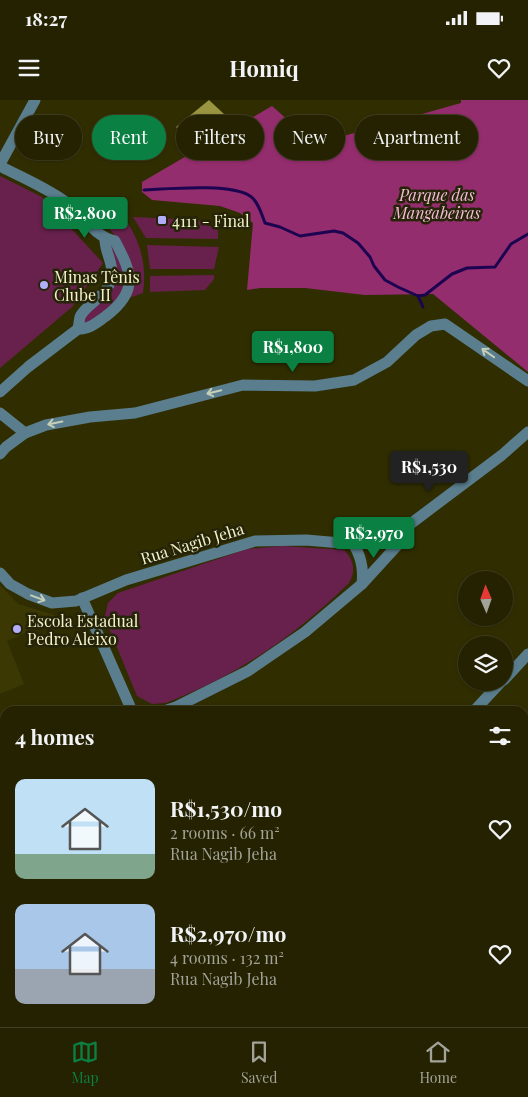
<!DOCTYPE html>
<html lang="en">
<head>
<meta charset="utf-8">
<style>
  :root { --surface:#242200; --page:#2c2a0a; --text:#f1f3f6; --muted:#a3a499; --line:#413f22; --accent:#0b8043 }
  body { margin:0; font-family:"Playfair Display",serif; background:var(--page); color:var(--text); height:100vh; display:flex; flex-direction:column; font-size:19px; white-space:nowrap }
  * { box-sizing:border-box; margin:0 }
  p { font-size:16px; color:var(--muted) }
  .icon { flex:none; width:28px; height:28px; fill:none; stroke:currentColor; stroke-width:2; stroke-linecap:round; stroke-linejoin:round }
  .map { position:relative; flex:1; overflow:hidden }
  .panel { position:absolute; left:0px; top:606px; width:529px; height:321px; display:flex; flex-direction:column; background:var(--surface); border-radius:15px 15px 0 0; box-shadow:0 1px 4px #0004,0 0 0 1px var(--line) }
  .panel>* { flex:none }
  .banner { position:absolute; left:15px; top:15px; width:499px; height:45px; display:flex; gap:10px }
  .needle { width:32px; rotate:358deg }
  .buttons { position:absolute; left:458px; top:471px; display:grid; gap:10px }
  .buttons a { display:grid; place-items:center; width:55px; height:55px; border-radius:50%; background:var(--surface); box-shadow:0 1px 4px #0004,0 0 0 1px var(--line); font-size:25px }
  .price { position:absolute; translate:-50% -42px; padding:0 11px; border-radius:5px; background:var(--accent); color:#fff; font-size:16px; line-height:32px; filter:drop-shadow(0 1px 2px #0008) }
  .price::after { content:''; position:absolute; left:50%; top:30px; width:15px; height:11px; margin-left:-8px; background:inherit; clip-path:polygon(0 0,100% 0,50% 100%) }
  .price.selected { background:#222; color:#fff }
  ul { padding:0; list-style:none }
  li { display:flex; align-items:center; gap:15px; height:125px; padding:0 15px }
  li span { display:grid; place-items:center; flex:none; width:140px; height:100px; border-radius:10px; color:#555 }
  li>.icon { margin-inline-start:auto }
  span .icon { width:60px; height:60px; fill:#fffc; stroke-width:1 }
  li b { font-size:21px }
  h2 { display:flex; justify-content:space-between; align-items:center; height:60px; padding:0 15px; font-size:21px }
  .chip { padding:0 18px; border-radius:22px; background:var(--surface); box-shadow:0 1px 4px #0004,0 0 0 1px var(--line); font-size:18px; line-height:45px }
  .chip.selected { background:var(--accent); color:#fff }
  .status { display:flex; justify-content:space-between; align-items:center; height:35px; padding:0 25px; background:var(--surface); direction:ltr }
  .status svg { height:14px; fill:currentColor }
  header { display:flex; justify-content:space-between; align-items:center; height:65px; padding:0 15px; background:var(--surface); font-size:22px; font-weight:700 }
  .dock { display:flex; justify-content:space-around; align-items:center; height:70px; border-top:1px solid var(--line); background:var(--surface); font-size:14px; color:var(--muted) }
  .dock a { display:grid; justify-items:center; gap:2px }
  .dock .selected { color:var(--accent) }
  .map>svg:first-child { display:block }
  .built { fill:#3b3804 }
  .green { fill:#68214c }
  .forest { fill:#942d6d }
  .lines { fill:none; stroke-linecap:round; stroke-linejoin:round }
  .stream { stroke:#1d0451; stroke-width:3 }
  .building { fill:#999541 }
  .minor { stroke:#5a7e8e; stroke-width:11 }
  .oneway { stroke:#c5cfb7 }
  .poi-dot { fill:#b2adf9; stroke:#252409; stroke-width:2 }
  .labels { text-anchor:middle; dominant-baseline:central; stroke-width:5; stroke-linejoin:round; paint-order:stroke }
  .park-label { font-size:16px; font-style:italic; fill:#f4bcd8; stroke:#252409 }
  .poi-label { font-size:16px; fill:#f3f2c9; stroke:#252409; text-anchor:start }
  .street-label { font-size:16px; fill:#f3f2c9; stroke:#252409 }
</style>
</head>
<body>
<div class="status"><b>18:27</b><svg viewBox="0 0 49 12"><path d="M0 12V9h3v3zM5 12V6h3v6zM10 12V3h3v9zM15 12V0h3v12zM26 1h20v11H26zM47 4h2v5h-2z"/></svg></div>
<header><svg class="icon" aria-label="menu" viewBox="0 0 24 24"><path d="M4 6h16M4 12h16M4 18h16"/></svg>Homiq<svg class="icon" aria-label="heart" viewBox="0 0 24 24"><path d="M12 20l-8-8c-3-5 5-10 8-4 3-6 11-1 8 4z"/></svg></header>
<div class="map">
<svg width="528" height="927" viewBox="0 0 528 927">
  <rect width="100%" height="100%" fill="#302e00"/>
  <polygon class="built" points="0,485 18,504 61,517 7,541 24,584 0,594"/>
  <g class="green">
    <polygon points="0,76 42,97 103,163 72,207 0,268"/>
    <path d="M113 116 125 119C141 142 147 166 143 193L129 198 117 138 103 121Z"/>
    <polygon points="133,117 197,120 218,130 218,139 146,138"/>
    <polygon points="112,144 122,160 126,184 112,207 82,226 83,217 108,193 109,146"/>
    <polygon points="147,145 219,147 214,169 150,169"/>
    <polygon points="214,175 214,179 205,190 150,192 150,176"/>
    <path d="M283 446 344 450C354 460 356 471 349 483 295 536 236 576 166 603L152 604 137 596 107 523 105 516 108 503 118 493 247 449Z"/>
  </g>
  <g class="forest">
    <polygon points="461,0 528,0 528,272 433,194 365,195 305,188 260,188 247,190 253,123 240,113 220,106 152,100 142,92 142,82 272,6 315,44 461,3"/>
    <polygon points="528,694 528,798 524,800 524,698"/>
  </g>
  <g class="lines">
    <g class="stream">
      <path d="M144 90C168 89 230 83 250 96 258 101 262 115 265 123L280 127 300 136 334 131 343 133 358 143 370 157 374 166 385 180 398 187 418 196 425 195 452 174 467 168 495 167 511 144 528 134"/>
      <polyline points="418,196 423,207"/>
    </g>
  </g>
  <polygon class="building" points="209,0 225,15 193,44 176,27"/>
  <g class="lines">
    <g class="minor">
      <polyline points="0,64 35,0"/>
      <path d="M0 66C21 77 43 86 63 100 80 112 94 137 115 141 132 173 139 191 106 216 96 223 90 229 78 229L28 267 0 292"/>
      <path d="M78 229C79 225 79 221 80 217 84 206 103 198 109 185 117 165 105 156 105 139"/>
      <polyline points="0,313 25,333"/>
      <polyline points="0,354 6,347 25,333 46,325 90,317 135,313 243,285 315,286 354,280 387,262 416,235 431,226 445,224 528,281"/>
      <path d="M352 442C361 455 364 468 362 484"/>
      <polyline points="0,473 10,484 28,494 52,503 76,501 126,480 255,441 306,440 341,443 389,433 405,428"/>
      <polyline points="82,498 132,611"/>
      <polyline points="504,580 528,554"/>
      <polyline points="164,611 176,607 248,571 305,532 362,484 404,438 405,428 502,355 528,332"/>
      <polyline points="474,611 501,582"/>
      <polyline points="248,922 248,927"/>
      <polyline points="374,927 376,922"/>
      <polyline points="457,927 460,922"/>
    </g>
  </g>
  <defs><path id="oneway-shaft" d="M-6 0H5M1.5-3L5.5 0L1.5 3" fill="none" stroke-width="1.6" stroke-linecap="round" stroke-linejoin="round" transform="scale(1.25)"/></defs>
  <g class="oneway">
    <use href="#oneway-shaft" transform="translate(488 253) rotate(-145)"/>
    <use href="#oneway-shaft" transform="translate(214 292) rotate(166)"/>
    <use href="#oneway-shaft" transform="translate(55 323) rotate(169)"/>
    <use href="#oneway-shaft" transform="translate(38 498) rotate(20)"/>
  </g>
  <g class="poi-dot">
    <rect x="157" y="115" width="10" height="10" rx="2.5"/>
    <circle cx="44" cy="185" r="5"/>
    <circle cx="17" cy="529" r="5"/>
  </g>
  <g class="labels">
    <g class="park-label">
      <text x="437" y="94">Parque das<tspan x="437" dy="18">Mangabeiras</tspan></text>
    </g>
    <g class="poi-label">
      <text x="172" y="120">4111 - Final</text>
      <text x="54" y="176">Minas Tênis<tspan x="54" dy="18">Clube II</tspan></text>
      <text x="27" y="520">Escola Estadual<tspan x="27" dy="18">Pedro Aleixo</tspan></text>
    </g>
    <g class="street-label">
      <text transform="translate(192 443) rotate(-17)">Rua Nagib Jeha</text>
    </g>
  </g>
</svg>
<div class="buttons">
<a><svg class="needle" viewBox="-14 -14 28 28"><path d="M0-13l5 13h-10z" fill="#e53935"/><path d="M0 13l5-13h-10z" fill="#a3a499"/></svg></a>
<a><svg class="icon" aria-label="layers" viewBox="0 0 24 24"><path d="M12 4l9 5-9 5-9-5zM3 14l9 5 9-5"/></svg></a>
</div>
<b class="price" style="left:85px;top:139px">R$2,800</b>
<b class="price" style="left:293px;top:273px">R$1,800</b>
<b class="price selected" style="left:429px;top:393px">R$1,530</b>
<b class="price" style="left:374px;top:459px">R$2,970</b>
<div class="banner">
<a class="chip">Buy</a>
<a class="chip selected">Rent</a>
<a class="chip">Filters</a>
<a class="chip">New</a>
<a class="chip">Apartment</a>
</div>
<section class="panel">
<h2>4 homes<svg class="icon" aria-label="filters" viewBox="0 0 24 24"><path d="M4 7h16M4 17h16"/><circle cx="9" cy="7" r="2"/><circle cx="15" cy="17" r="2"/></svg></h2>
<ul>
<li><span style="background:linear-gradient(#bfe0f5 75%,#7fa58c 0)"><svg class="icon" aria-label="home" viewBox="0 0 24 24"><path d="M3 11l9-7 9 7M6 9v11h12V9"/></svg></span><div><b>R$1,530/mo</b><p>2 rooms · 66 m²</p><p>Rua Nagib Jeha</p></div><svg class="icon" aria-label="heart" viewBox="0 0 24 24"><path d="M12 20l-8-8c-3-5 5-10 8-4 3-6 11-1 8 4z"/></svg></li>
<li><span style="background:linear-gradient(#a9c7e8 65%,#9aa5b1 0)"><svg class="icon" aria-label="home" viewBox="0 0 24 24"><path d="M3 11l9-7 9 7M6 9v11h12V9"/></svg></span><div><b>R$2,970/mo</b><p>4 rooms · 132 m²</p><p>Rua Nagib Jeha</p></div><svg class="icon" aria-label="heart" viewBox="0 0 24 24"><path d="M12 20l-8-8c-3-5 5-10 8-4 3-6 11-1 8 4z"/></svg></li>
</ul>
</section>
</div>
<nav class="dock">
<a class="selected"><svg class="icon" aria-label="map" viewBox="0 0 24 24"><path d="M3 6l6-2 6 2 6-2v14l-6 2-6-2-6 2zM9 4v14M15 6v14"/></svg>Map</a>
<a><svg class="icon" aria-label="saved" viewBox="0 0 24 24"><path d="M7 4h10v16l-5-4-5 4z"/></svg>Saved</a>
<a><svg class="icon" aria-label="home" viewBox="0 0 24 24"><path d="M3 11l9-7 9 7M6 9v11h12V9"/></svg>Home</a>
</nav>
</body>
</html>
